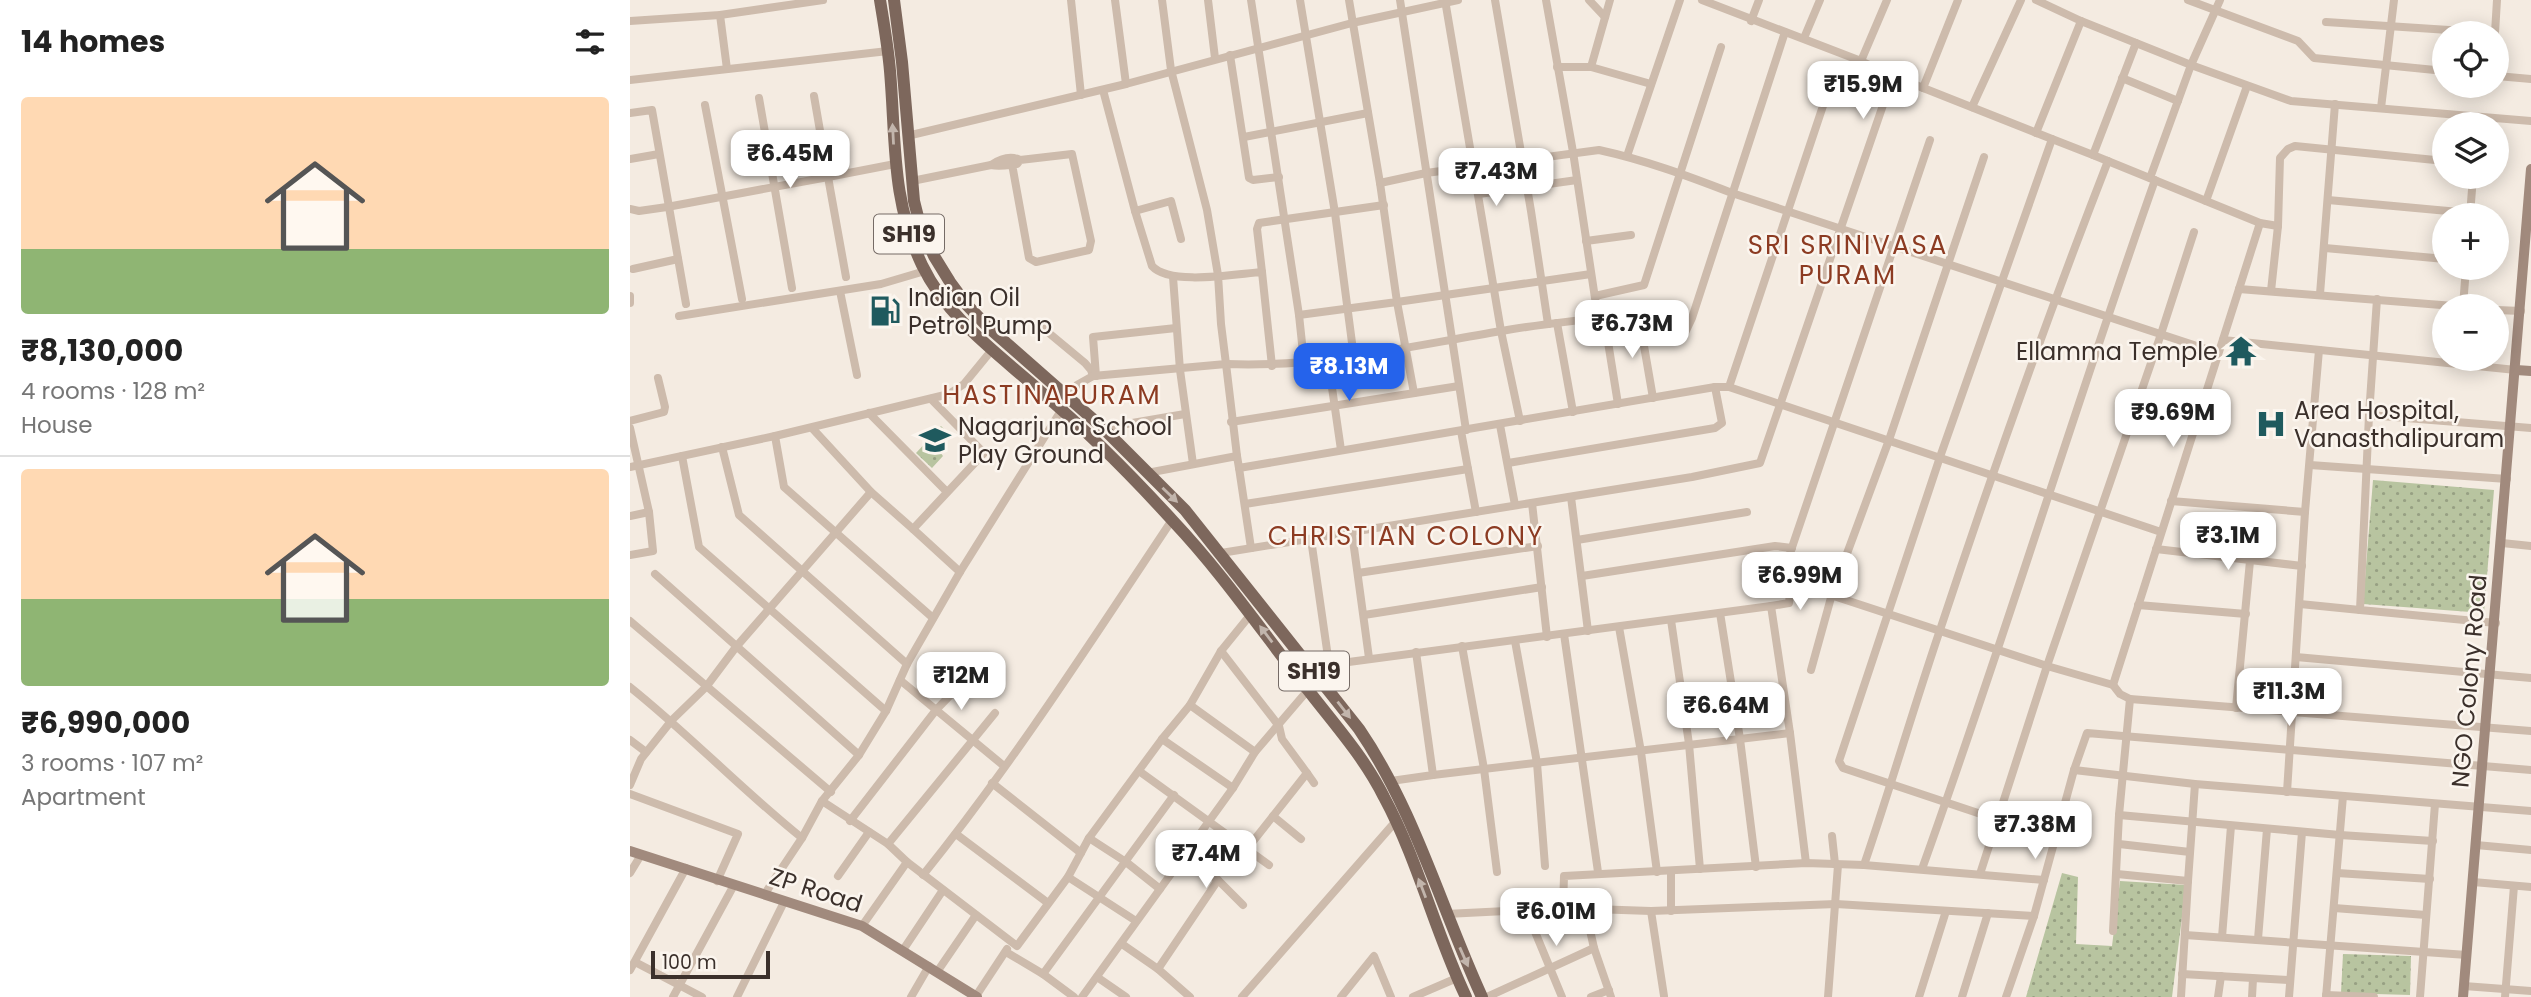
<!DOCTYPE html>
<html lang="en">
<head>
<meta charset="utf-8">
<style>
  :root { --surface:#fff; --page:#f2f2f2; --text:#222; --muted:#767676; --line:#e0e0e0; --accent:#2563eb }
  body { margin:0; font-family:Poppins,sans-serif; background:var(--page); color:var(--text); height:100vh; display:flex; flex-direction:column; font-size:26px; white-space:nowrap }
  * { box-sizing:border-box; margin:0 }
  p { font-size:23px; color:var(--muted) }
  .icon { flex:none; width:38px; height:38px; fill:none; stroke:currentColor; stroke-width:2; stroke-linecap:round; stroke-linejoin:round }
  .map { position:relative; flex:1; overflow:hidden }
  .panel { display:flex; flex-direction:column; background:var(--surface); width:630px }
  .panel>* { flex:none }
  .buttons { position:absolute; left:1802px; top:21px; display:grid; gap:14px }
  .buttons a { display:grid; place-items:center; width:77px; height:77px; border-radius:50%; background:var(--surface); box-shadow:0 4px 18px #0003; font-size:35px }
  .scale { position:absolute; left:21px; bottom:18px; width:119px; box-sizing:border-box; padding-left:7px; border:4px solid #3b302b; border-top:0; font-size:19px; line-height:24px; white-space:nowrap; color:#3b302b; -webkit-text-stroke:5px #fbf5ee; paint-order:stroke }
  .price { position:absolute; translate:-50% -60px; padding:0 16px; border-radius:14px; background:#fff; color:#222; font-size:23px; line-height:46px; filter:drop-shadow(0 2px 4px #0008) }
  .price::after { content:''; position:absolute; left:50%; top:42px; width:21px; height:16px; margin-left:-10px; background:inherit; clip-path:polygon(0 0,100% 0,50% 100%) }
  .price.selected { background:var(--accent); color:#fff }
  ul { padding:0; list-style:none }
  li { display:grid; align-content:center; gap:14px; height:371px; padding:0 21px }
  li+li { border-top:2px solid var(--line) }
  li span { display:grid; place-items:center; height:217px; border-radius:7px; color:#555 }
  li>.icon { margin-inline-start:auto }
  span .icon { width:126px; height:126px; fill:#fffc; stroke-width:1 }
  li b { font-size:30px }
  h2 { display:flex; justify-content:space-between; align-items:center; height:84px; padding:0 21px; font-size:30px }
  main { display:flex; flex:1; min-height:0 }
  .map>svg:first-child { display:block }
  .green { fill:url(#green-dots) }
  .lines { fill:none; stroke-linecap:round; stroke-linejoin:round }
  .street { stroke:#cdbbac; stroke-width:8 }
  .secondary { stroke:#a18a7d; stroke-width:10 }
  .primary { stroke:#7d675c; stroke-width:12 }
  .oneway { fill:#c2b5ac }
  .labels { text-anchor:middle; dominant-baseline:central; stroke-width:5; stroke-linejoin:round; paint-order:stroke }
  .shield { fill:#fbf5ee; stroke:#756b66; stroke-width:2 }
  .shield-label { font-size:23px; font-weight:bold; fill:#3b302b }
  .poi-label { font-size:24px; fill:#3b302b; stroke:#fbf5ee; text-anchor:start }
  .street-label { font-size:24px; fill:#3b302b; stroke:#fbf5ee }
  .neighbourhood-label { font-size:26px; letter-spacing:2px; fill:#8c3b22; stroke:#fbf5ee }
</style>
</head>
<body>
<main>
<section class="panel">
<h2>14 homes<svg class="icon" aria-label="filters" viewBox="0 0 24 24"><path d="M4 7h16M4 17h16"/><circle cx="9" cy="7" r="2"/><circle cx="15" cy="17" r="2"/></svg></h2>
<ul>
<li><span style="background:linear-gradient(#ffd9b3 70%,#8fb573 0)"><svg class="icon" aria-label="home" viewBox="0 0 24 24"><path d="M3 11l9-7 9 7M6 9v11h12V9"/></svg></span><div><b>₹8,130,000</b><p>4 rooms · 128 m²</p><p>House</p></div></li>
<li><span style="background:linear-gradient(#ffd9b3 60%,#8fb573 0)"><svg class="icon" aria-label="home" viewBox="0 0 24 24"><path d="M3 11l9-7 9 7M6 9v11h12V9"/></svg></span><div><b>₹6,990,000</b><p>3 rooms · 107 m²</p><p>Apartment</p></div></li>
</ul>
</section>
<div class="map">
<svg width="1901" height="997" viewBox="0 0 1901 997">
  <defs>
    <pattern id="green-dots" width="8" height="8" patternUnits="userSpaceOnUse" patternTransform="scale(1.75)"><rect width="8" height="8" fill="#b8c4a0"/><path d="M2 2h.1M6 6h.1" fill="none" stroke="#97a083" stroke-width="1.8" stroke-linecap="round"/></pattern>
  </defs>
  <rect width="100%" height="100%" fill="#f4ebe1"/>
  <g class="green">
    <polygon points="311,426 318,433 306,447 313,456 302,468 286,453"/>
    <polygon points="1743,480 1864,490 1854,613 1733,604"/>
    <polygon points="1432,873 1448,877 1446,944 1482,946 1490,881 1556,885 1542,997 1396,997"/>
    <polygon points="1713,954 1781,956 1780,995 1711,993"/>
  </g>
  <g class="lines">
    <g class="street">
      <polyline points="441,0 451,95"/>
      <polyline points="485,0 496,84"/>
      <polyline points="578,0 585,58"/>
      <polyline points="621,0 669,315 767,302 750,183"/>
      <polyline points="670,0 705,213 724,358"/>
      <path d="M719 0 750 183 796 173 969 150C1015 160 1058 176 1102 193L1588 353"/>
      <polyline points="770,0 836,430"/>
      <polyline points="815,0 871,331 890,421"/>
      <polyline points="865,0 901,211 918,324"/>
      <polyline points="959,0 975,17"/>
      <polyline points="1072,0 1231,61 1263,76 1422,139"/>
      <polyline points="1406,0 1451,21 1561,65 1661,101 1901,121"/>
      <polyline points="1558,0 1668,41 1684,58 1815,71"/>
      <polyline points="90,15 97,69"/>
      <polyline points="0,21 90,15 193,0"/>
      <polyline points="1121,21 1129,0"/>
      <polyline points="1696,22 1865,33 1867,0"/>
      <polyline points="1174,38 1190,0"/>
      <polyline points="600,55 619,178 623,180 649,177"/>
      <polyline points="1231,61 1257,0"/>
      <polyline points="927,67 961,67 1021,84"/>
      <polyline points="961,67 980,0"/>
      <polyline points="1867,76 1901,79"/>
      <polyline points="1492,78 1548,101"/>
      <polyline points="0,80 258,51"/>
      <polyline points="1293,88 1328,0"/>
      <path d="M473 90 505 211 522 266C540 286 605 274 632 272L642 366"/>
      <polyline points="184,96 198,177 265,164"/>
      <polyline points="129,98 162,288"/>
      <polyline points="75,105 112,299"/>
      <polyline points="1342,107 1391,0"/>
      <polyline points="1751,108 1764,0"/>
      <polyline points="0,113 22,110 56,304"/>
      <polyline points="1406,133 1451,21"/>
      <polyline points="277,136 496,84 722,23 828,0"/>
      <polyline points="614,137 738,113"/>
      <polyline points="1300,140 1155,568 1155,575 1161,582 1417,666 1483,685 1490,694 1500,699 1901,731"/>
      <polyline points="1463,155 1630,223 1648,226"/>
      <polyline points="997,156 1050,0"/>
      <polyline points="0,159 29,154"/>
      <path d="M382 164 399 258 406 262 459 250 461 241 442 154 390 160C380 155 370 159 361 165 370 167 378 165 387 164L390 160"/>
      <polyline points="1520,178 1561,65 1590,0"/>
      <polyline points="282,181 361,165"/>
      <polyline points="849,194 947,180"/>
      <polyline points="1698,200 1840,213"/>
      <polyline points="1576,201 1617,86"/>
      <polyline points="0,209 9,211 37,207 198,177 216,277"/>
      <polyline points="505,211 541,201 551,239"/>
      <polyline points="1840,215 1843,177"/>
      <polyline points="956,241 1001,235"/>
      <polyline points="1695,248 1815,259"/>
      <polyline points="3,269 48,259"/>
      <polyline points="632,272 627,229 629,223 754,205"/>
      <polyline points="543,277 550,370 563,464"/>
      <polyline points="1609,289 1824,306"/>
      <polyline points="210,291 227,375"/>
      <polyline points="1641,291 1648,226 1650,158 1658,149 1665,146 1815,161"/>
      <polyline points="1690,294 1705,104"/>
      <polyline points="0,296 0,303"/>
      <polyline points="965,296 1014,285 1091,47"/>
      <polyline points="1833,306 1836,268"/>
      <polyline points="1867,310 1891,311"/>
      <polyline points="669,315 674,362"/>
      <polyline points="49,316 251,284 295,271"/>
      <polyline points="1009,317 1023,398"/>
      <polyline points="927,323 943,412"/>
      <polyline points="408,324 455,363 461,370 463,376"/>
      <polyline points="1593,340 1886,370"/>
      <polyline points="978,342 988,404"/>
      <polyline points="1013,342 1053,337 1062,318 1155,32"/>
      <polyline points="698,360 711,450"/>
      <polyline points="466,376 463,337 546,328"/>
      <polyline points="1099,387 1201,82"/>
      <polyline points="784,393 767,302 961,274"/>
      <polyline points="239,413 317,492"/>
      <polyline points="1739,415 1747,299"/>
      <polyline points="0,421 34,412 35,407 28,378"/>
      <polyline points="601,422 829,386"/>
      <polyline points="870,425 885,505"/>
      <polyline points="0,428 19,512 23,551 0,555"/>
      <polyline points="182,428 241,492 283,529 354,453 301,399"/>
      <polyline points="473,428 555,414"/>
      <polyline points="145,436 154,487 303,618"/>
      <polyline points="92,447 109,515 277,664"/>
      <polyline points="52,456 69,547 256,711"/>
      <path d="M607 456 596 364C690 368 780 346 872 331 904 325 936 322 968 318L943 152 916 0"/>
      <polyline points="878,463 1085,428 1092,423 1085,387"/>
      <polyline points="1680,465 1877,479"/>
      <polyline points="0,467 145,436 319,394 334,384 361,351"/>
      <polyline points="609,468 621,548"/>
      <polyline points="838,469 846,512"/>
      <polyline points="517,473 607,456 609,468 1085,387 1099,387 1531,532"/>
      <polyline points="941,497 958,631"/>
      <polyline points="1541,501 1675,512"/>
      <polyline points="902,503 917,637"/>
      <polyline points="615,504 838,469 831,431"/>
      <polyline points="0,516 19,512"/>
      <polyline points="283,529 330,572"/>
      <polyline points="722,533 739,658"/>
      <polyline points="681,539 699,664"/>
      <polyline points="947,540 1117,512"/>
      <polyline points="1872,543 1901,546"/>
      <polyline points="1526,549 1672,566"/>
      <polyline points="591,553 1062,477 1130,463 1263,76"/>
      <polyline points="728,573 908,546"/>
      <polyline points="25,574 229,755"/>
      <polyline points="952,576 1145,546 1162,548"/>
      <polyline points="1670,604 1730,610"/>
      <polyline points="1508,605 1616,614"/>
      <polyline points="1141,606 1159,603 1161,582"/>
      <polyline points="1090,613 1110,739 1126,867"/>
      <polyline points="734,615 912,587"/>
      <polyline points="1041,620 1059,744 1070,869"/>
      <polyline points="0,621 201,792"/>
      <polyline points="1866,623 1730,610 1739,415 1901,428"/>
      <polyline points="989,627 1011,752 1027,872"/>
      <polyline points="934,634 968,872"/>
      <polyline points="885,641 907,763 915,866"/>
      <polyline points="832,646 854,769 867,872"/>
      <polyline points="591,651 649,726 652,739 677,773"/>
      <polyline points="1666,657 1901,678"/>
      <polyline points="681,667 1141,606 1160,733 1176,863"/>
      <polyline points="1181,670 1202,594 1259,440 1354,157"/>
      <polyline points="270,680 374,766"/>
      <polyline points="1483,685 1630,223"/>
      <path d="M0 687C60 735 112 790 172 838"/>
      <polyline points="560,705 625,752"/>
      <polyline points="1606,708 1620,561"/>
      <polyline points="532,739 603,788"/>
      <polyline points="0,740 16,752"/>
      <polyline points="1444,770 1565,784 1901,811"/>
      <polyline points="509,771 639,865"/>
      <polyline points="803,775 1160,733"/>
      <polyline points="761,781 803,775 786,652"/>
      <polyline points="362,783 451,853"/>
      <polyline points="0,785 11,759 42,720 76,687 106,647 241,492"/>
      <polyline points="1657,792 1675,512 1689,350"/>
      <polyline points="0,794 108,834 87,881"/>
      <polyline points="192,801 258,844 277,862 387,946 438,877 459,838 532,739 560,705 591,651 621,614"/>
      <polyline points="1489,815 1710,835 1803,841"/>
      <polyline points="643,816 671,839"/>
      <polyline points="220,821 306,710 331,684"/>
      <polyline points="326,834 418,903"/>
      <polyline points="1202,836 1205,864"/>
      <polyline points="459,838 496,862 530,889"/>
      <polyline points="1426,839 1213,768 1209,761 1310,457 1422,139 1463,155 1506,43"/>
      <polyline points="258,844 365,713"/>
      <polyline points="1489,844 1560,852"/>
      <polyline points="1846,845 1901,850"/>
      <polyline points="617,849 677,773 684,783"/>
      <polyline points="555,856 588,880 613,905"/>
      <path d="M1234 865C1261 786 1284 706 1311 627 1363 470 1418 315 1478 161"/>
      <path d="M1292 869C1374 641 1444 409 1525 180"/>
      <polyline points="0,873 11,855"/>
      <polyline points="1707,873 1800,879"/>
      <polyline points="1350,874 1417,666 1531,334 1564,232"/>
      <polyline points="1487,874 1558,881 1551,997"/>
      <path d="M293 875C384 762 462 640 542 520"/>
      <polyline points="208,876 239,832"/>
      <polyline points="438,877 506,921"/>
      <polyline points="1558,881 1565,784"/>
      <polyline points="1843,882 1901,887"/>
      <polyline points="134,895 172,838 192,801 229,755 256,711 277,664 330,572 447,385 463,376 596,364 591,324 588,275 577,210 541,70 532,0"/>
      <polyline points="933,908 934,876 1176,863 1234,865 1414,880"/>
      <polyline points="955,908 964,948 981,997"/>
      <polyline points="1704,908 1796,915"/>
      <polyline points="896,910 932,997"/>
      <polyline points="1021,911 1034,996"/>
      <polyline points="1041,911 1041,872"/>
      <polyline points="816,914 933,908 1021,911 1206,904 1404,916"/>
      <polyline points="232,926 277,862"/>
      <polyline points="1483,931 1489,815 1500,699"/>
      <polyline points="1555,935 1837,955"/>
      <polyline points="1592,937 1601,826"/>
      <polyline points="1628,939 1637,829"/>
      <polyline points="492,944 528,969 560,997"/>
      <polyline points="273,950 313,890"/>
      <polyline points="376,952 413,974 444,997"/>
      <polyline points="5,962 72,997"/>
      <polyline points="528,969 588,880"/>
      <polyline points="0,970 56,868"/>
      <polyline points="307,972 346,915"/>
      <polyline points="413,974 544,795"/>
      <polyline points="1552,974 1660,980"/>
      <polyline points="467,977 496,997"/>
      <polyline points="1834,986 1901,991"/>
      <polyline points="1696,995 1744,997"/>
      <polyline points="346,996 377,949"/>
      <polyline points="43,997 104,885"/>
      <polyline points="107,997 154,902"/>
      <polyline points="281,997 299,966"/>
      <polyline points="452,997 603,788 625,752 678,690"/>
      <polyline points="612,997 766,821"/>
      <polyline points="711,997 744,956 761,997"/>
      <polyline points="783,997 827,978"/>
      <polyline points="857,997 964,948"/>
      <polyline points="961,997 979,990"/>
      <polyline points="1198,997 1208,865"/>
      <polyline points="1289,997 1316,911"/>
      <polyline points="1332,997 1358,913"/>
      <polyline points="1376,997 1404,916 1444,770 1457,733 1901,770"/>
      <polyline points="1588,997 1591,976"/>
      <polyline points="1622,997 1623,979"/>
      <polyline points="1659,997 1672,832"/>
      <polyline points="1696,997 1713,796"/>
      <polyline points="1790,997 1805,804"/>
      <polyline points="1875,997 1884,886"/>
    </g>
    <g class="secondary">
      <polyline points="1886,370 1901,371"/>
      <polyline points="0,851 232,926 347,997"/>
      <polyline points="1833,997 1901,169"/>
    </g>
    <g class="primary">
      <path d="M250 0C254 24 258 47 260 71 266 141 261 199 292 265 318 319 366 352 410 391 455 429 503 477 543 521 593 574 633 633 678 690 705 725 734 757 754 797 788 860 805 932 836 997"/>
      <path d="M264 0 272 62 284 201 290 225 304 256 320 282 337 305 358 327 473 428 555 510 729 729C785 811 811 908 852 997"/>
    </g>
  </g>
  <defs><path id="oneway-solid" d="M-6-.8H1V-3.2L6.5 0L1 3.2V.8H-6Z" transform="scale(1.75)"/></defs>
  <g class="oneway">
    <use href="#oneway-solid" transform="translate(263 134) rotate(-93)"/>
    <use href="#oneway-solid" transform="translate(540 495) rotate(44)"/>
    <use href="#oneway-solid" transform="translate(636 634) rotate(-127)"/>
    <use href="#oneway-solid" transform="translate(714 710) rotate(52)"/>
    <use href="#oneway-solid" transform="translate(792 888) rotate(-111)"/>
    <use href="#oneway-solid" transform="translate(834 957) rotate(66)"/>
  </g>
  <defs>
    <g id="fuel-bare" transform="scale(2.415)"><path d="M-5.5-6h7V0h2V4h1.3V-2.5L3-4.5l.8-.8L6-3V5H2.5V1h-1V6h-7ZM-4.2-4.7v3.2H.2V-4.7Z" fill="#1f5a5e" stroke="#fbf5ee" stroke-width="2.5" paint-order="stroke"/></g>
    <g id="temple-bare" transform="scale(2.415)"><path d="M0-6L5-2H3V0L6.5 2.5H4V6H1.5V3h-3V6H-4V2.5H-6.5L-3 0V-2H-5Z" fill="#1f5a5e" stroke="#fbf5ee" stroke-width="2.5" paint-order="stroke"/></g>
    <g id="hospital-bare" transform="scale(2.415)"><path d="M-5-5h3v3.5h4V-5h3V5h-3V1.5h-4V5h-3Z" fill="#1f5a5e" stroke="#fbf5ee" stroke-width="2.5" paint-order="stroke"/></g>
    <g id="school-bare" transform="scale(2.415)"><path d="M0-5L7-2L0 1L-7-2ZM-4 1L0 2.5L4 1V4Q0 6-4 4Z" fill="#1f5a5e" stroke="#fbf5ee" stroke-width="2.5" paint-order="stroke"/></g>
  </defs>
  <g fill-rule="evenodd">
    <use href="#fuel-bare" x="255" y="311"/>
    <use href="#temple-bare" x="1611" y="351"/>
    <use href="#hospital-bare" x="1641" y="424"/>
    <use href="#school-bare" x="305" y="440"/>
  </g>
  <g class="labels">
    <g class="shield">
      <rect x="244" y="214.5" width="70" height="39" rx="5"/>
      <rect x="649" y="651.5" width="70" height="39" rx="5"/>
    </g>
    <g class="shield-label">
      <text x="279" y="234">SH19</text>
      <text x="684" y="671">SH19</text>
    </g>
    <g class="poi-label">
      <text x="278" y="297">Indian Oil<tspan x="278" dy="28">Petrol Pump</tspan></text>
      <text x="1588" y="351" text-anchor="end">Ellamma Temple</text>
      <text x="1664" y="410">Area Hospital,<tspan x="1664" dy="28">Vanasthalipuram</tspan></text>
      <text x="328" y="426">Nagarjuna School<tspan x="328" dy="28">Play Ground</tspan></text>
    </g>
    <g class="street-label">
      <text transform="translate(1839 681) rotate(-85)">NGO Colony Road</text>
      <text transform="translate(186 890) rotate(18)">ZP Road</text>
    </g>
    <g class="neighbourhood-label">
      <text x="1218" y="245">SRI SRINIVASA<tspan x="1218" dy="30">PURAM</tspan></text>
      <text x="422" y="395">HASTINAPURAM</text>
      <text x="776" y="536">CHRISTIAN COLONY</text>
    </g>
  </g>
</svg>
<div class="buttons">
<a><svg class="icon" aria-label="locate" viewBox="0 0 24 24"><circle cx="12" cy="12" r="6"/><path d="M12 2v4M12 18v4M2 12h4M18 12h4"/></svg></a>
<a><svg class="icon" aria-label="layers" viewBox="0 0 24 24"><path d="M12 4l9 5-9 5-9-5zM3 14l9 5 9-5"/></svg></a>
<a>+</a>
<a>−</a>
</div>
<div class="scale">100 m</div>
<b class="price" style="left:1233px;top:121px">₹15.9M</b>
<b class="price" style="left:160px;top:190px">₹6.45M</b>
<b class="price" style="left:866px;top:208px">₹7.43M</b>
<b class="price" style="left:1002px;top:360px">₹6.73M</b>
<b class="price selected" style="left:719px;top:403px">₹8.13M</b>
<b class="price" style="left:1543px;top:449px">₹9.69M</b>
<b class="price" style="left:1598px;top:572px">₹3.1M</b>
<b class="price" style="left:1170px;top:612px">₹6.99M</b>
<b class="price" style="left:331px;top:712px">₹12M</b>
<b class="price" style="left:1659px;top:728px">₹11.3M</b>
<b class="price" style="left:1096px;top:742px">₹6.64M</b>
<b class="price" style="left:1405px;top:861px">₹7.38M</b>
<b class="price" style="left:576px;top:890px">₹7.4M</b>
<b class="price" style="left:926px;top:948px">₹6.01M</b>
</div>
</main>
</body>
</html>
